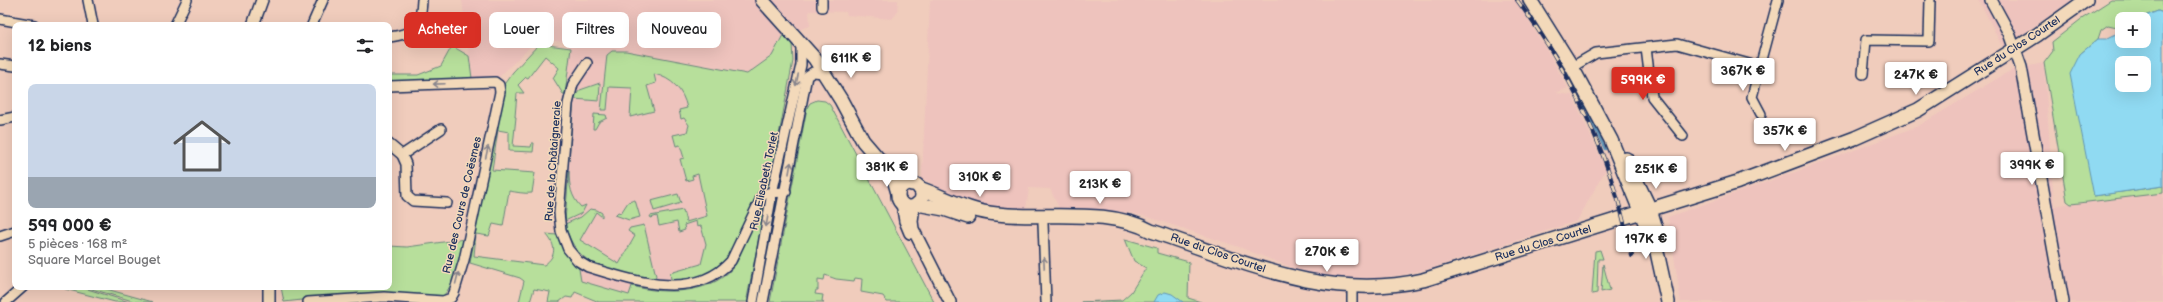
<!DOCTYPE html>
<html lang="fr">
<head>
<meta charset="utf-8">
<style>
  :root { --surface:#fff; --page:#f2f2f2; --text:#202124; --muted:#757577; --accent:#d93025 }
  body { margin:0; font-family:"Balsamiq Sans",sans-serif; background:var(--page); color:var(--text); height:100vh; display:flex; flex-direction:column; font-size:15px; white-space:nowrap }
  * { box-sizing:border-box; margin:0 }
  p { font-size:13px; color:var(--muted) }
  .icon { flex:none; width:22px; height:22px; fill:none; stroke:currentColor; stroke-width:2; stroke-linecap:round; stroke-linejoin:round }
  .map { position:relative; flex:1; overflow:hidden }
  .sheet { position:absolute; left:12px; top:22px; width:380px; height:268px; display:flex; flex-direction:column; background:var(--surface); border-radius:8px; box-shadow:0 4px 16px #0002 }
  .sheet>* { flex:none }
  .banner { position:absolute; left:404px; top:12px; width:380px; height:36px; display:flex; gap:8px }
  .controls { position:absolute; left:2115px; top:12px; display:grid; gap:8px }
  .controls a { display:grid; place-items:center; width:36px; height:36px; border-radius:8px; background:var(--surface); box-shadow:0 4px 16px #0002; font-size:20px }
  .price { position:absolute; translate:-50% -34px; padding:0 9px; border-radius:4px; background:#fff; color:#222; font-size:13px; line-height:26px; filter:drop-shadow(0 1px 2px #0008) }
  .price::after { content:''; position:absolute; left:50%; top:24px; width:12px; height:9px; margin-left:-6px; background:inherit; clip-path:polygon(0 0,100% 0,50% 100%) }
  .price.active { background:var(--accent); color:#fff }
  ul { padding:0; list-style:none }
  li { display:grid; align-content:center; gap:8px; height:212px; padding:0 16px }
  li span { display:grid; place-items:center; height:124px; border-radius:8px; color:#555 }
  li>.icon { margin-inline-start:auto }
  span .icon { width:72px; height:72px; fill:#fffc; stroke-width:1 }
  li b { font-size:17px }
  h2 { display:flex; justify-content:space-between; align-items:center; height:48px; padding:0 16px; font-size:17px }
  .pill { padding:0 14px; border-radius:8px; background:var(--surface); box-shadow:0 4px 16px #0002; font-size:14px; line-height:36px }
  .pill.active { background:var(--accent); color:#fff }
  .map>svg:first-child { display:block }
  .built { fill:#eec3bd }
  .green { fill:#b7df9b; stroke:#69877c }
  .water { fill:#90daf2; stroke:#6196b7; fill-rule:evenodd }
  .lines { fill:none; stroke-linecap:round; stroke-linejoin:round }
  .stream { stroke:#6196b7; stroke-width:2.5 }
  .minor-casing { stroke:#1b2f5e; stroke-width:12 }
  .tertiary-casing { stroke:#1b2f5e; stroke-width:14 }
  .secondary-casing { stroke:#1b2f5e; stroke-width:16 }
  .minor { stroke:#f3d9ba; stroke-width:9 }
  .tertiary { stroke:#f3d9ba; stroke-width:11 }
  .secondary { stroke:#f3d9ba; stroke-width:13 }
  .rail-casing { stroke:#1b2f5e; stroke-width:4 }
  .rail { stroke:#f3d9ba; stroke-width:2.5; stroke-dasharray:8; stroke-linecap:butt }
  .oneway { stroke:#87848c }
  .labels { text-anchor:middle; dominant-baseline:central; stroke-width:3; stroke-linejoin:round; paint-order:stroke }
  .street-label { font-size:11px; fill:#1b2f5e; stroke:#f3d9ba }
</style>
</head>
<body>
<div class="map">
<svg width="2163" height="302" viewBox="0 0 2163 302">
  <rect width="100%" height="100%" fill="#f0ccbc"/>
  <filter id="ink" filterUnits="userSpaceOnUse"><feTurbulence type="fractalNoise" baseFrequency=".025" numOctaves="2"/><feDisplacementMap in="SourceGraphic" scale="8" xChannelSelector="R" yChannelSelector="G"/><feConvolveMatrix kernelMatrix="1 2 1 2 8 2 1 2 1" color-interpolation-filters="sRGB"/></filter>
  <g filter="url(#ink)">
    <g class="built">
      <polygon points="462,0 898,0 897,13 892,19 847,15 846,12 809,11 810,26 783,35 792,44 793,52 789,83 747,298 739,302 608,302 553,280 556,236 554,222 568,42 541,40 535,42 497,79 472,78"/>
      <polygon points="930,0 1515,0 1544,45 1568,88 1556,93 1572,95 1606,169 1577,221 1429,269 1402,275 1369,279 1337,278 1298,270 1239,247 1151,218 1131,213 1059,208 1050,189 1029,188 1026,209 997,208 971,202 957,198 922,178"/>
      <polygon points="1979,0 2072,0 2003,48"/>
      <polygon points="2044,63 2054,206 2163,190 2163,302 1681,302 1668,217 1815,165 1918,126 2003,75 2014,69"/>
    </g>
    <g class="green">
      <polygon points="2111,0 2163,0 2163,13 2158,11 2137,19 2122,19 2122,25 2117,27 2108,25 2101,30 2098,39 2080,54 2094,196 2163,186 2163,193 2071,204 2067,201 2044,63 2053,51 2052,42 2080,20"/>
      <path d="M783 35 792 44 793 61 769 187 761 191C754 207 734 256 723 266 711 277 686 282 671 279L670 273 701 264 706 244 701 226 697 227 696 221 684 225 685 230 679 232 677 222 659 226 657 216 651 218 650 216 683 210 686 222 707 216 698 174 692 176 693 179 686 181 680 159 684 158 680 145 676 146 673 135 687 132 689 125 684 118 681 119 679 110 687 108C683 90 672 78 654 74L656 83 647 86 654 111 630 117 632 88 609 87 607 110H601L607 55 612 51H626L747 74 772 56Z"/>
      <path d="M539 44 571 48 565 94H563L553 78 559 68 545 56 528 78 526 77 518 85 524 93H517L515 117H516L513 146 531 147 532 143H534L533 152 509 151V132L498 130 492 170 535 173 532 193C524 194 516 192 509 191L503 226 493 224 489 236 476 234 474 256 544 265C557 256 556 245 546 234L557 235 564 252 579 269 581 281 629 295 632 286C666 295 716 295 737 262 740 256 742 248 744 241 750 227 757 213 764 199L767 198 747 298H751L750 302H599L575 292 572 298 566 297 559 302H548L550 292 534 289 530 302H519L524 281 520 278 470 263 502 87 513 72Z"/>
      <polygon points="452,46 469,56 472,78 467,81 389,84 389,75 418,75 441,66"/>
      <polygon points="600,83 599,101 574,99 569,161 567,161 572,100 580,90"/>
      <polygon points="817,100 825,101 830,105 934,302 887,302 883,296 861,292 862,279 855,278 854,281 836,279 825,275 824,280 818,279 818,290 816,290 815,294 823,295 822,301 824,302 770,302 807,108 810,103"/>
      <polygon points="594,114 606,115 607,118 599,122 595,129 593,129"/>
      <path d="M569 171C569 185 571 197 581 207L586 205 582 213 565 221Z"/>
      <polygon points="678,194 681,203 654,211 651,201"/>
      <polygon points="777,197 780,197 761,293 759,292"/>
      <polygon points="635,200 640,217 629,220 615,215 618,212 621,213 628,202"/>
      <path d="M590 209 597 210 602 213V217L596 212 580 240 619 264 635 236 628 231 630 228 644 225 656 276 655 279 652 281C611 269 576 270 565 224L581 217Z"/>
      <path d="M465 239C462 255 454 285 443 296L311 299 284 302 281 287H389V246L407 247Z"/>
      <polygon points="1125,239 1157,248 1157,253 1189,262 1188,298 1201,302 1081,302 1122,300 1131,292 1146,268 1134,261"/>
      <polygon points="1600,250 1603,259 1598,259 1597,293 1592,294 1595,251"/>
      <polygon points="1603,264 1610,290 1601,292"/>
      <polygon points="74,287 81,287 129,302 115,302 65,289"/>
      <polygon points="85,287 99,287 153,302 136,302"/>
    </g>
    <g class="water">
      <path d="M2158 11 2163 13V186L2094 196 2070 74 2080 54 2098 39H2106L2116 34 2117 27 2122 25V41H2144V19H2137ZM2122 63H2144V85H2122Z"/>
      <polygon points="1165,292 1172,294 1183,302 1154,302 1158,295"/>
    </g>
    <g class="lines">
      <g class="stream">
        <polyline points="1533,18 1545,36"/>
        <polyline points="1547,40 1565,70"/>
        <polyline points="1567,73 1572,81"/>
        <polyline points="1582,102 1586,110"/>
        <polyline points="1588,113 1605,149"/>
      </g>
      <g class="minor-casing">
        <g id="minor">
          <polyline points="88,0 93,25"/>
          <polyline points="822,7 822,0"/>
          <polyline points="0,19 34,25"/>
          <polyline points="175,25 187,0"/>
          <polyline points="312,25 323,0"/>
          <path d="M389 37C416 34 421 26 422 0"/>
          <polyline points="1646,48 1652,97 1683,136"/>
          <path d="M587 63 573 84 568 104 559 213 561 231 568 249 578 261 588 267C634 281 694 302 731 261L762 196 767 193 786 192"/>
          <polyline points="0,64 15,66"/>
          <polyline points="1572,67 1596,53 1677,44 1760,67 1778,0"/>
          <polyline points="1760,67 1752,97 1761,114"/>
          <polyline points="1863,74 1866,40 1929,41 1930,0"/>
          <polyline points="0,120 15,117"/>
          <polyline points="389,144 402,155 406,164 407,196 413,201 447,203"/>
          <polyline points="402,155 441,129"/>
          <polyline points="1043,223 1046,302"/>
          <polyline points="0,236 15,231"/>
          <polyline points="1352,287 1352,302"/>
          <polyline points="6,302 23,287"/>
          <polyline points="308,302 384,297 443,301 451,298 454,293 464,260 500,92 499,85 495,82 389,86"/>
          <polyline points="753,302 772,193 801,65 801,43"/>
          <polyline points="763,302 807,76 813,72 824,73"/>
        </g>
      </g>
      <g class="tertiary-casing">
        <g id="tertiary">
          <polyline points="1991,0 2009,33 2021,67 2063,302"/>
          <polyline points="253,25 262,0"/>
          <polyline points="902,203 905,221 910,233"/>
          <polyline points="914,206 912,221 913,229 950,302"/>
          <polyline points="269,287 269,302"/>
        </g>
      </g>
      <g class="secondary-casing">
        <g id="secondary">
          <polyline points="762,0 815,59 841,100 863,141 893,176 898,193"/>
          <polyline points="1530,0 1572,67 1611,140 1657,252 1668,302"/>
          <polyline points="1626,159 1650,209 1660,242"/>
          <polyline points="893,166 901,176 912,184"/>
          <circle cx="910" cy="195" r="12"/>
          <path d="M919 188C945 197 969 212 997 214 1046 220 1107 207 1151 231 1242 261 1326 302 1423 280L1738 182 1855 138 1918 110 2037 35 2086 0"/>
          <polyline points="917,204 944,209 968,217"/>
        </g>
      </g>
      <use href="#minor" class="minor"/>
      <use href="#tertiary" class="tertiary"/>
      <use href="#secondary" class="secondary"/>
      <g class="rail-casing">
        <path id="rail" d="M1517 0C1561 59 1596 127 1617 197 1623 216 1627 236 1632 256"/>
      </g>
      <use href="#rail" class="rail"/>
    </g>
    <defs><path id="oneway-shaft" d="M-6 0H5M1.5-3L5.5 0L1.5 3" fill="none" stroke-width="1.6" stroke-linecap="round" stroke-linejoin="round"/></defs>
    <g class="oneway">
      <use href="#oneway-shaft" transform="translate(797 80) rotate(102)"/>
      <use href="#oneway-shaft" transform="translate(439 84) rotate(178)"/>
      <use href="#oneway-shaft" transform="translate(487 152) rotate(-77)"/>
      <use href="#oneway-shaft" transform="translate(790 168) rotate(-80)"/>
      <use href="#oneway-shaft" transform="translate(767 221) rotate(100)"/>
      <use href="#oneway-shaft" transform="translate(1044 263) rotate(-93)"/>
      <use href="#oneway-shaft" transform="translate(457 278) rotate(-76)"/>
    </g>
  </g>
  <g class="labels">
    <g class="street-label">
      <text transform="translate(2017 46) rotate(-33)">Rue du Clos Courtel</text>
      <text transform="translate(553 161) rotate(-86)">Rue de la Châtaigneraie</text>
      <text transform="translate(764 181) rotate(-78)">Rue Elisabeth Torlet</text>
      <text transform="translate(462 205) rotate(-77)">Rue des Cours de Coësmes</text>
      <text transform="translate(1543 243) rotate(-17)">Rue du Clos Courtel</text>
      <text transform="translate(1218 253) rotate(19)">Rue du Clos Courtel</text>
    </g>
  </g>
</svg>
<div class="controls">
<a>+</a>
<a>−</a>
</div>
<b class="price" style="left:851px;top:79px">611K €</b>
<b class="price" style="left:1743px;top:92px">367K €</b>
<b class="price" style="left:1916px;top:96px">247K €</b>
<b class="price active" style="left:1643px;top:101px">599K €</b>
<b class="price" style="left:1785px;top:152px">357K €</b>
<b class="price" style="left:2032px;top:186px">399K €</b>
<b class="price" style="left:887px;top:188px">381K €</b>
<b class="price" style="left:1656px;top:190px">251K €</b>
<b class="price" style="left:980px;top:198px">310K €</b>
<b class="price" style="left:1100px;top:205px">213K €</b>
<b class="price" style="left:1646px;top:260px">197K €</b>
<b class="price" style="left:1327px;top:273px">270K €</b>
<div class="banner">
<a class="pill active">Acheter</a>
<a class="pill">Louer</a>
<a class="pill">Filtres</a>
<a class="pill">Nouveau</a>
</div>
<section class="sheet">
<h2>12 biens<svg class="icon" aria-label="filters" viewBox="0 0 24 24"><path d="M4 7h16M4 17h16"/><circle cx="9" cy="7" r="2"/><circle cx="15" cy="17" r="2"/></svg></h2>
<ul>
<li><span style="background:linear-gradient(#c9d6e8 75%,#9aa5b1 0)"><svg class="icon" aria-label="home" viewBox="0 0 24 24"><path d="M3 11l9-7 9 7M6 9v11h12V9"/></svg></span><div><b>599 000 €</b><p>5 pièces · 168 m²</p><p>Square Marcel Bouget</p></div></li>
</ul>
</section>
</div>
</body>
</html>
